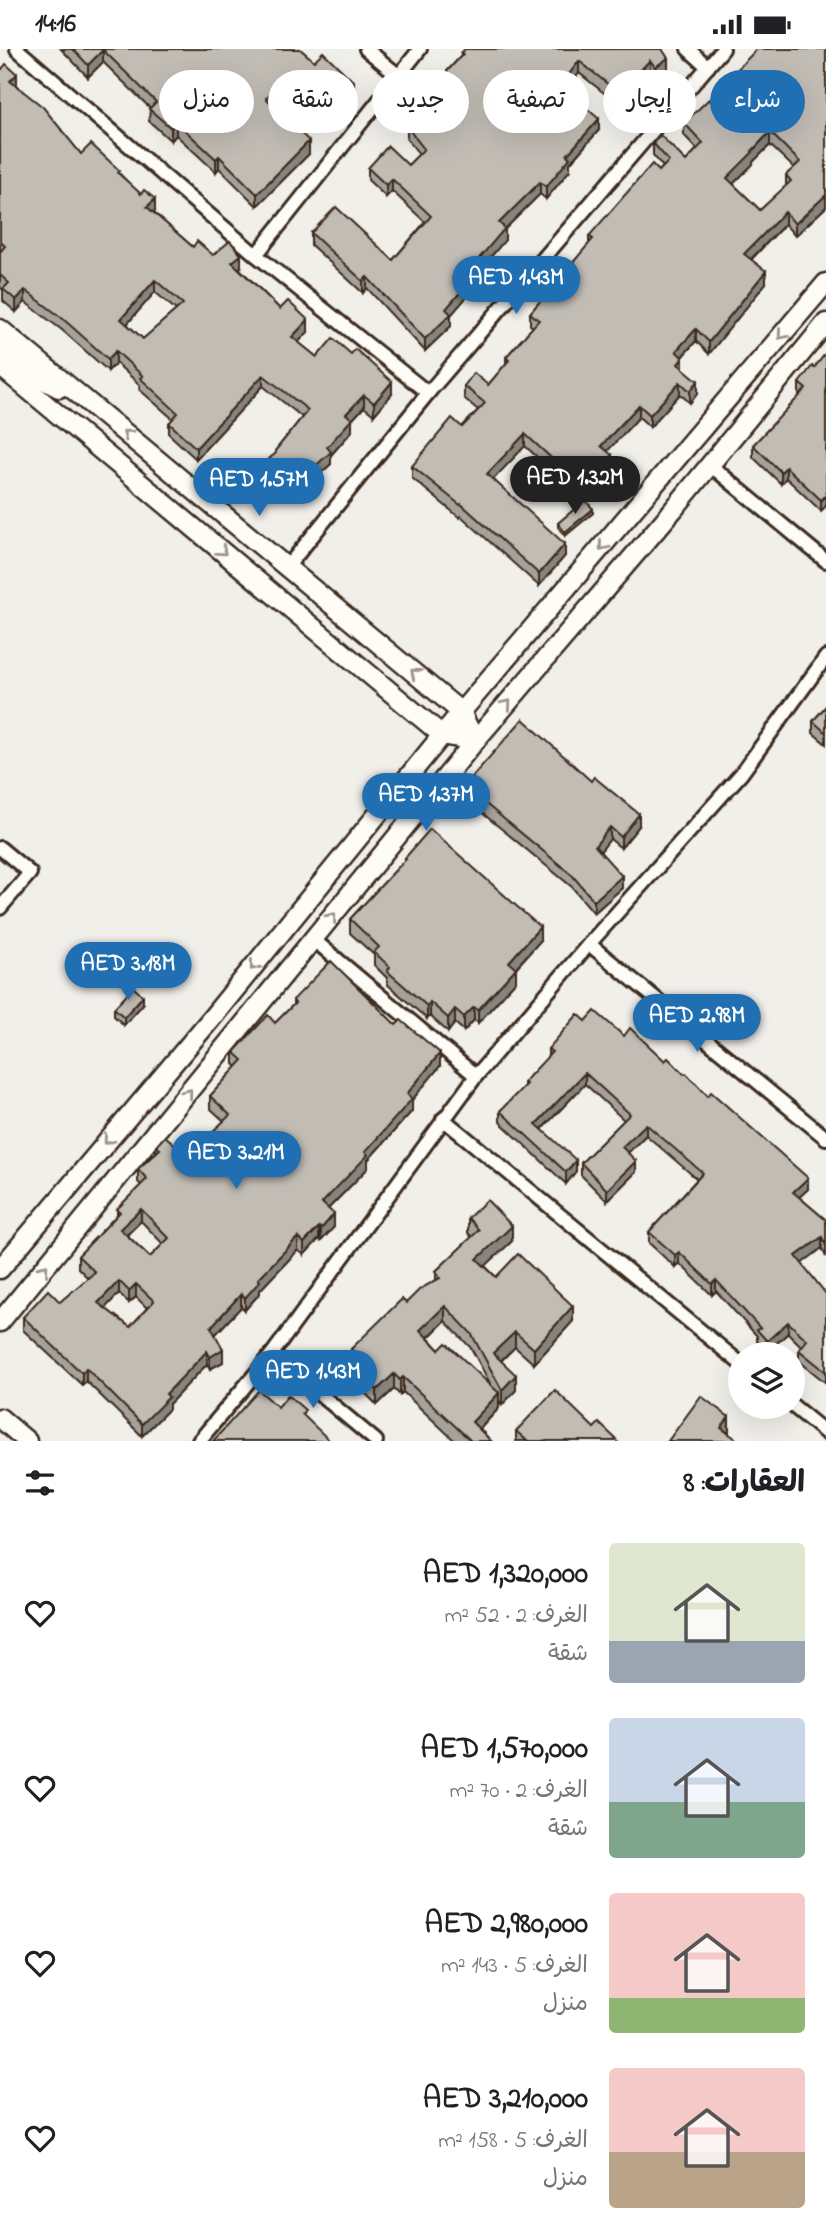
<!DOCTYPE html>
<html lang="ar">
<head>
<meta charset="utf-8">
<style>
  :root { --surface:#fff; --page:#f6f6f6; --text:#202124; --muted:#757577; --accent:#1f6fb2 }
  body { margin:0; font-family:"Indie Flower","Playpen Sans Arabic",sans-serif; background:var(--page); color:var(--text); direction:rtl; height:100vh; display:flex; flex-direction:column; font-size:26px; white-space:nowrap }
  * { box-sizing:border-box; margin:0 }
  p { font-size:23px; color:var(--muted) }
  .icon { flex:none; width:38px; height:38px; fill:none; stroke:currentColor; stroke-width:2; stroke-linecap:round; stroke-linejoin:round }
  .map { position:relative; height:1392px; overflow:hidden; direction:ltr }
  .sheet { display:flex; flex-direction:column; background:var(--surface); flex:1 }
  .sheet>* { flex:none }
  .guide { position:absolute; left:21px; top:21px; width:784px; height:63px; direction:rtl; display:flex; gap:14px }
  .tools { position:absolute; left:728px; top:1293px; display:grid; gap:14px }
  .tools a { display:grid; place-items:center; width:77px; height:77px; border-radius:50%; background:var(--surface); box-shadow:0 7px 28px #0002; font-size:35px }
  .price { position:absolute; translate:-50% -60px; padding:0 16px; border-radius:24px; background:var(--accent); color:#fff; font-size:23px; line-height:46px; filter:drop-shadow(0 2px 4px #0008) }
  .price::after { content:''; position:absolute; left:50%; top:42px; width:21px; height:16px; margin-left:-10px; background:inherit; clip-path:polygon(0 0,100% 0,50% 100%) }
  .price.on { background:#222; color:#fff }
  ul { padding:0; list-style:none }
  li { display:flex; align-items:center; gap:21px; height:175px; padding:0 21px }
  li span { display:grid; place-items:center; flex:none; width:196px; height:140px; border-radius:7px; color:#555 }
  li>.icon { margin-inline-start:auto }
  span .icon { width:84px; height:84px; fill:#fffc; stroke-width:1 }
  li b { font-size:30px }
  h2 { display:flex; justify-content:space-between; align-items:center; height:84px; padding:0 21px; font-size:30px }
  .tag { padding:0 24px; border-radius:32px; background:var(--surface); box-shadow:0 7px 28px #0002; font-size:24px; line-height:63px }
  .tag.on { background:var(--accent); color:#fff }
  .status { display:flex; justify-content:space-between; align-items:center; height:49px; padding:0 35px; background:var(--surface); direction:ltr }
  .status svg { height:19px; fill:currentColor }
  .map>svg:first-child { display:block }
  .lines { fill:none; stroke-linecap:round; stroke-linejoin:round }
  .street-casing { stroke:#3b2a1e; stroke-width:18 }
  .secondary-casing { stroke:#3b2a1e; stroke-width:23 }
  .street { stroke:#fdfcf7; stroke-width:12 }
  .secondary { stroke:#fdfcf7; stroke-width:18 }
  .wall { fill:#a6a29b; stroke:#3b2a1e; stroke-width:2; fill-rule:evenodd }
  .shaded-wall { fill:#87847e; stroke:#3b2a1e; stroke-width:2 }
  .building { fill:#c1bcb4; stroke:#3b2a1e; stroke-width:2; fill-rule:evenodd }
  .oneway { stroke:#9c938a }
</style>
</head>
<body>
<div class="status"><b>14:16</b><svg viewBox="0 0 49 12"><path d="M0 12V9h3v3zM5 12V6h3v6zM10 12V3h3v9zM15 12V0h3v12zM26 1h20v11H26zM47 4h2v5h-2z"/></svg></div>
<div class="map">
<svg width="826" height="1392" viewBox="0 0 826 1392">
  <rect width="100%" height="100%" fill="#f1efea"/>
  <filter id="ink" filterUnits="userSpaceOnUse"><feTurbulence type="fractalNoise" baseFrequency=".0143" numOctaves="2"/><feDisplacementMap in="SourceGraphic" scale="14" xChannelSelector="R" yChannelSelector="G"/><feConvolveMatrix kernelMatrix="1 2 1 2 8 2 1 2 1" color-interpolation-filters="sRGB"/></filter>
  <g filter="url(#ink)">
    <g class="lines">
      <g class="street-casing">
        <g id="street">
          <polyline points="17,0 256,206 428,344"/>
          <polyline points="366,0 399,27"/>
          <polyline points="688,0 708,18"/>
          <polyline points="256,206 420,0"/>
          <polyline points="710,416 826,512"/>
          <polyline points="288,517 428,344 723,0"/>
          <polyline points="0,799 30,824 0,859"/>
          <polyline points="314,891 476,1027"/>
          <polyline points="589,895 826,1089"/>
          <polyline points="443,1070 740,1314"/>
          <polyline points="272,1305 376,1392"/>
          <polyline points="793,1357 826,1384"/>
          <polyline points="199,1392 272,1305 476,1027 589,895 741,725 826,608"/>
        </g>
      </g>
      <g class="secondary-casing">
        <g id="secondary">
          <polyline points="0,280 461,663 475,692"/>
          <polyline points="0,296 38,328 59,339"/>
          <polyline points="0,317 442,686 475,692"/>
          <polyline points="0,1220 210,971 461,663 826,234"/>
          <polyline points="0,1273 475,692 673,461 826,274"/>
          <polyline points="0,1369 27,1392"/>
        </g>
      </g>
      <use href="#street" class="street"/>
      <use href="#secondary" class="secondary"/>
    </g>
    <g class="wall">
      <polygon points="61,0 300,0 354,46 321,80 283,44 272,55 309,105 257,157 219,119 216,123 176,86 171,92 149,72 150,59 103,13 88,28"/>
      <polygon points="662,0 668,21 655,30 650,23 619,56 579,24 566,41 599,81 570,114 570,121 546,150 540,145 505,180 505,191 477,224 477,236 451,266 451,277 425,302 367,239 363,244 311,196 311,184 393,211 425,173 392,142 386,148 368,131 368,119 408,116 419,105 407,90 407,78 435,56 433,53 433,42 439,35 439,31 461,7 461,4"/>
      <path d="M826 0V158L795 187 785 175 751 211 766 234 709 305 696 292 682 308 683 320 698 344 690 354 680 345 650 378 639 368 607 402 612 418 583 450 525 397 493 430 565 507 539 537 461 467 460 469 412 429V417L462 378 478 361 464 349V337L488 336 506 315V308L533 278 530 276V264L589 195V187L663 118 653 106V94L686 112 697 100 684 86V74L712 53 728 36V30ZM770 96 794 119 786 126V138L760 161 733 135 753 115V113Z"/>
      <path d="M0 18 81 105 120 125 155 162 153 163 193 198 241 218 239 219 280 260 308 283 298 293 317 308 392 345 374 366 364 358 352 371V382L331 406V415L293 449 269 422V410L275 405V402L302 368 263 337 196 410 169 385V374L173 370 140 341V336L116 314 108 322 62 281 25 253 16 263 3 252V241L0 238ZM155 243 176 261 143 290 127 275Z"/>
      <polygon points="826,304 821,462 786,429 781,435 753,408 753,396 800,347 799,346 799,334 814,319"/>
      <polygon points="593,464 565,487 558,478 558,474"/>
      <polygon points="826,657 826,695 813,684 813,672"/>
      <polygon points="464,737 639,777 621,799 610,790 600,803 622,839 594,864 572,838 464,749"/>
      <polygon points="405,809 540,892 516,919 516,932 478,974 474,971 464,982 455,974 448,983 430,967 427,970 387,935 387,929 374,916 374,906 350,884 350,870 405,811"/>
      <path d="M293 951 396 976 440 1017 412 1051V1062L368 1111V1119L328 1160 334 1178 321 1192 319 1190 304 1206 298 1201 260 1241V1244L245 1261 241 1258 215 1286 223 1313 210 1320 207 1315 169 1355V1360L142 1387 86 1332 82 1336 23 1281V1268L60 1253 88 1229 78 1219V1207L117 1166V1160L141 1136 138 1133V1120L156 1103V1097L188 1107 224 1072 210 1059V1047L237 1018 234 1015V1003L275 974 293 956ZM141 1172 163 1195 150 1208 127 1186ZM119 1244 129 1254 136 1248 147 1259 130 1278 105 1259Z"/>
      <polygon points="143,955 124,976 114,967 114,959"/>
      <polygon points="586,972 624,987 684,1025 808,1140 799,1148 826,1171 826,1208 822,1199 801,1214 826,1245 826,1334 799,1312 799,1301 802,1298 788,1284 767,1303 757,1292 757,1287 716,1242 712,1246 679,1214 675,1218 649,1194 649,1183 697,1130 646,1086 628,1104 636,1123 607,1152 581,1126 581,1114 624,1071 585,1035 542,1080 576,1122 566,1135 500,1073 500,1062 524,1038 524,1033 548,1008 548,1000"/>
      <path d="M468 1169 512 1192 485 1217 496 1228 573 1272 534 1315 515 1298 501 1312 516 1341 502 1356 499 1351V1359L480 1380 491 1392H455L403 1343 400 1346 394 1340 377 1356 355 1334V1319L351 1315V1300L406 1254 436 1231V1222L472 1188 468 1184ZM445 1272 471 1299 492 1338 439 1301 428 1289Z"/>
      <polygon points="594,1379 616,1392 516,1392 516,1382"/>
    </g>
    <g class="shaded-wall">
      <polygon points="103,1 103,13 88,28 88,16"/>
      <polygon points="668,9 668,21 655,30 655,18"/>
      <polygon points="650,11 650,23 619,56 619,44"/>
      <polygon points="579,12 579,24 561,48 561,36"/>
      <polygon points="17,25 17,36 10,44 10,32"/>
      <polygon points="283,32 283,44 266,62 266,49"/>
      <polygon points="354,33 354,46 321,80 321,68"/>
      <polygon points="599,70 599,81 570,114 570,121 546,150 546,138 567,106"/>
      <polygon points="176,73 176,86 171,92 171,79"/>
      <polygon points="770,83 770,96 753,113 753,115 727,141 727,129"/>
      <polygon points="309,92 309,105 257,157 257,145"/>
      <polygon points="219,107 219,119 216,123 216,110"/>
      <polygon points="392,130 392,142 386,148 386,136"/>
      <polygon points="540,133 540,145 505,180 505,191 477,224 477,236 451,266 451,277 425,302 425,290 446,260 499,174"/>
      <polygon points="826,146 826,158 795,187 795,175"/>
      <polygon points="155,150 155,162 147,170 147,158"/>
      <polygon points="785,163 785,175 744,217 744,205"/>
      <polygon points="241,206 241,218 232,224 232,213"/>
      <polygon points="766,222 766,234 709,305 709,293"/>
      <polygon points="367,228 367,239 363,244 363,232"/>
      <polygon points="155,231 155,243 121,282 121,270"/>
      <polygon points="25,241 25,253 16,263 16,251"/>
      <polygon points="308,271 308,283 292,300 292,288"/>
      <polygon points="696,280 696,292 676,314 676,302"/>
      <polygon points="116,302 116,314 108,322 108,310"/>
      <polygon points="683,309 683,321 678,315"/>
      <polygon points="263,326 263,337 196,410 196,399"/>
      <polygon points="698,332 698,344 690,354 690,342"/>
      <polygon points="392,333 392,345 374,366 374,354"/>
      <polygon points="680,333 680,345 650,378 650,366"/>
      <polygon points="364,346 364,358 352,371 352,382 331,406 331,415 293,449 293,437 327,398 346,365"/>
      <polygon points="639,356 639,368 601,409 601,397"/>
      <polygon points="525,385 525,397 487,437 487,425"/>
      <polygon points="612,406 612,418 583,450 583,438"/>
      <polygon points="786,418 786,429 781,435 781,423"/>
      <polygon points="826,446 826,457 821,462 821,451"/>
      <polygon points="593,460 593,464 565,487 565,483"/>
      <polygon points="565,495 565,507 539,537 539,525"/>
      <polygon points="639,765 639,777 621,799 621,788"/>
      <polygon points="610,778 610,790 595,809 595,797"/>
      <polygon points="622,827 622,839 594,864 594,852"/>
      <polygon points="540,878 540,892 509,926 509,913"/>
      <polygon points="516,919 516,932 478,974 478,961"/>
      <polygon points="143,947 143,955 124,976 124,968"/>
      <polygon points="430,953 430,967 427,970 427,957"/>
      <polygon points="474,958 474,971 464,982 464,968"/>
      <polygon points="455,960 455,974 448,983 448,969"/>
      <polygon points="440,1004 440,1017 412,1051 412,1062 368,1111 368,1119 322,1166 322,1154 365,1103 407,1045"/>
      <polygon points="585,1024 585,1035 536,1086 536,1075"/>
      <polygon points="646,1075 646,1086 622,1109 622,1098"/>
      <polygon points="576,1111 576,1122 566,1135 566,1123"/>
      <polygon points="636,1112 636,1123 607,1152 607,1141"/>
      <polygon points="808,1129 808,1140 793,1154 793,1143"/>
      <polygon points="141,1160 141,1172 120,1192 120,1180"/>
      <polygon points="334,1165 334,1178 321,1192 321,1180"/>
      <polygon points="512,1177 512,1192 477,1225 477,1210"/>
      <polygon points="319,1178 319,1190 304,1206 304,1194"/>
      <polygon points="298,1188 298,1201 260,1241 260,1244 245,1261 245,1249 258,1230"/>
      <polygon points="822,1188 822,1199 796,1219 796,1207"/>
      <polygon points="679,1203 679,1214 675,1218 675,1206"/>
      <polygon points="716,1231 716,1242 712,1246 712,1235"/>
      <polygon points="119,1232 119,1244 98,1267 98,1254"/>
      <polygon points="136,1235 136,1248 129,1254 129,1242"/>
      <polygon points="241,1245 241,1258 211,1290 211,1278"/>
      <polygon points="445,1257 445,1272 420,1296 420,1281"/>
      <polygon points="573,1257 573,1272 534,1315 534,1300"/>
      <polygon points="788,1273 788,1284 767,1303 767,1292"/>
      <polygon points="515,1283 515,1298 493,1319 493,1304"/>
      <polygon points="223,1300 223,1313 210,1320 210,1308"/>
      <polygon points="207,1302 207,1315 169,1355 169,1360 142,1387 142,1375 166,1345"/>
      <polygon points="86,1319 86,1332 82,1336 82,1324"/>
      <polygon points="394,1325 394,1340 377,1356 377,1341"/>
      <polygon points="516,1326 516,1341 502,1356 502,1341"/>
      <polygon points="403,1328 403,1343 400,1346 400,1331"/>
      <polygon points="499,1344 499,1359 472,1388 472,1373"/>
      <polygon points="729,1368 729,1384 721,1379"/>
    </g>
    <g class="building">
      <polygon points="73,0 300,0 314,12 323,3 354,33 321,68 283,32 266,49 309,92 257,145 219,107 216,110 176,73 171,79 149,60 156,53 103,1 88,16"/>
      <polygon points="465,0 662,0 668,9 655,18 650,11 619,44 579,12 561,36 599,70 567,106 570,109 546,138 540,133 499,174 505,179 471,219 477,224 446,260 451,265 425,290 367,228 363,232 311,184 336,158 393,211 431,167 392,130 386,136 368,119 388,97 408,116 424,100 407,78 442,50 433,42 441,33 439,31 463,5 461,4"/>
      <path d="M757 0H826V146L795 175 785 163 744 205 766 222 709 293 696 280 676 302 683 309 678 315 698 332 690 342 680 333 650 366 639 356 601 397 612 406 583 438 525 385 487 425 565 495 539 525 461 455 460 456 412 417 452 369 462 378 485 354 464 337 474 324 488 336 509 311 506 308 539 271 530 264 593 190 589 187 652 115 659 122 669 112 653 94 660 86 686 112 703 94 684 74 709 50 712 53 731 33 728 30ZM770 83 800 113 786 126 791 132 760 161 727 129 753 103 752 102Z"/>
      <path d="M6 15 17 25 10 32 43 58 81 105 91 95 120 122 118 124 141 145 144 141 155 150 147 158 193 198 197 192 213 206 230 192 241 206 232 213 280 260 288 252 308 271 292 288 317 308 333 289 351 305 355 300 392 333 374 354 364 346 346 365 352 370 327 398 331 403 293 437 269 410 276 404 275 402 308 361 263 326 196 399 169 374 178 364 140 329 143 327 116 302 108 310 62 269 25 241 16 251 3 240 9 234 0 226V203L5 197 0 192V18L2 20ZM155 231 183 255 143 290 121 270Z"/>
      <polygon points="826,304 826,446 821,451 786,418 781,423 753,396 806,340 799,334 812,317 814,319"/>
      <polygon points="585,451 593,460 565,483 558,474"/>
      <polygon points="826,657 826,684 813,672"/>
      <polygon points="523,670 591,732 594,728 639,765 621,788 610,778 595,797 622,827 594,852 572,826 464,737"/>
      <polygon points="430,780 540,878 509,913 516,919 478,961 474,958 464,968 455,960 448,969 430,953 427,957 387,922 390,918 374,903 379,898 350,870 406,810 405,809"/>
      <path d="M331 912 396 976 401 971 440 1004 407 1045 412 1050 365 1103 368 1106 322 1154 334 1165 321 1180 319 1178 304 1194 298 1188 258 1230 260 1232 245 1249 241 1245 211 1278 223 1300 210 1308 207 1302 166 1345 169 1348 142 1375 86 1319 82 1324 23 1268 48 1241 60 1253 95 1223 78 1207 120 1163 117 1160 147 1130 138 1120 160 1100 156 1097 165 1087 188 1107 230 1066 210 1047 243 1011 234 1003 268 966 275 974 295 954 293 951ZM141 1160 169 1189 150 1208 120 1180ZM119 1232 129 1242 136 1235 154 1252 130 1278 98 1254Z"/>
      <polygon points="133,938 143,947 124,968 114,959"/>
      <polygon points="595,962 624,987 630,979 665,1012 668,1009 684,1025 686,1024 708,1047 711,1043 808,1129 793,1143 826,1171 826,1197 822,1188 796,1207 826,1245 826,1323 799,1301 807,1291 788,1273 767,1292 757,1281 760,1279 716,1231 712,1235 679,1203 675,1206 649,1183 703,1124 646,1075 622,1098 636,1112 607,1141 581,1114 630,1065 585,1024 536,1075 576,1111 566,1123 500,1062 526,1035 524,1033 552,1003 548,1000 578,965 586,972"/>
      <polygon points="487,1151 512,1177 477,1210 496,1228 518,1205 573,1257 534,1300 515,1283 493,1304 516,1326 502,1341 471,1284 445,1257 420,1281 439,1301 446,1294 499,1344 472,1373 491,1392 471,1392 403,1328 400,1331 394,1325 377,1341 355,1319 362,1312 351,1300 402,1250 406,1254 420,1240 440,1229 436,1222 479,1181 468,1169"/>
      <polygon points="259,1341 278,1358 288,1346 305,1361 302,1365 330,1392 213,1392"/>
      <polygon points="555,1341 594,1379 599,1374 616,1390 614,1392 526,1392 526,1391 516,1382"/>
      <polygon points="701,1347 729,1368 721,1379 739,1392 668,1392"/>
    </g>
    <defs><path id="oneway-chevron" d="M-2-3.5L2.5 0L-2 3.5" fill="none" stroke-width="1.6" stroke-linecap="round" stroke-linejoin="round" transform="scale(1.75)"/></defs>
    <g class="oneway">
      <use href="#oneway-chevron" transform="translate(782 286) rotate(130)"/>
      <use href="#oneway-chevron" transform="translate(127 385) rotate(-141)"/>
      <use href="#oneway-chevron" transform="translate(603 497) rotate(130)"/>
      <use href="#oneway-chevron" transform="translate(222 502) rotate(40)"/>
      <use href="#oneway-chevron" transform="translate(415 624) rotate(-140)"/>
      <use href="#oneway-chevron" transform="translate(507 655) rotate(-50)"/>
      <use href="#oneway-chevron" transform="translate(332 868) rotate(-51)"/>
      <use href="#oneway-chevron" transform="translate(254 917) rotate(129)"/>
      <use href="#oneway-chevron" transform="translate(188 1044) rotate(-51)"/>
      <use href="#oneway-chevron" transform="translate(108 1091) rotate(130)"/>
      <use href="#oneway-chevron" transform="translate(44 1220) rotate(-51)"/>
    </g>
  </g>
</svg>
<div class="tools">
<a><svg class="icon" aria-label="layers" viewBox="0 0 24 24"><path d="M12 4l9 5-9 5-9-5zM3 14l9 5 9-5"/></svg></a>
</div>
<b class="price" style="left:516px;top:267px">AED 1.43M</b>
<b class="price on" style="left:575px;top:467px">AED 1.32M</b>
<b class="price" style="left:259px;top:469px">AED 1.57M</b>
<b class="price" style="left:426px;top:784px">AED 1.37M</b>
<b class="price" style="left:128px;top:953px">AED 3.18M</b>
<b class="price" style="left:697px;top:1005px">AED 2.98M</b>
<b class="price" style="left:236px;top:1142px">AED 3.21M</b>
<b class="price" style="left:313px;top:1361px">AED 1.43M</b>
<div class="guide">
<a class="tag on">شراء</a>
<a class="tag">إيجار</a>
<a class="tag">تصفية</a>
<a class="tag">جديد</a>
<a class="tag">شقة</a>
<a class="tag">منزل</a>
</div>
</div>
<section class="sheet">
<h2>العقارات: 8<svg class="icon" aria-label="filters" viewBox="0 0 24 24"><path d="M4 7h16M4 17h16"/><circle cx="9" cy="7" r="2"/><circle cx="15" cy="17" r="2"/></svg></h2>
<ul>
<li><span style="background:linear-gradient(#dfe7d0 70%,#9aa5b1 0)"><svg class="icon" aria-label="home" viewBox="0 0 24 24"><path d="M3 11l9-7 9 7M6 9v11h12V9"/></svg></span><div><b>AED 1,320,000</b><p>الغرف: 2 · 52 m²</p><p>شقة</p></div><svg class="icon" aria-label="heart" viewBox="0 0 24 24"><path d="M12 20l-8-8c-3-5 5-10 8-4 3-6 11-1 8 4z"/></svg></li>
<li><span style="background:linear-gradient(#c9d6e8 60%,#7fa58c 0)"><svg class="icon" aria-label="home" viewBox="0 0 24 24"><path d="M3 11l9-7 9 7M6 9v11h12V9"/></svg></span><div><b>AED 1,570,000</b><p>الغرف: 2 · 70 m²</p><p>شقة</p></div><svg class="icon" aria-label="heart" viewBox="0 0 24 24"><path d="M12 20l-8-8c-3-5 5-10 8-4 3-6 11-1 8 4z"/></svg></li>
<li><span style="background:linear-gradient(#f6c9c9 75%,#8fb573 0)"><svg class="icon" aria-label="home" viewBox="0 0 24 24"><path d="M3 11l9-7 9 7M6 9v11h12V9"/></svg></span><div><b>AED 2,980,000</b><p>الغرف: 5 · 143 m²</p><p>منزل</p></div><svg class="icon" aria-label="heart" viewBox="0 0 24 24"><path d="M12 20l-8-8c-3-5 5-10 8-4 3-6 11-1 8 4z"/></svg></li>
<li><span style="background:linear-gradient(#f6c9c9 60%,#b9a48a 0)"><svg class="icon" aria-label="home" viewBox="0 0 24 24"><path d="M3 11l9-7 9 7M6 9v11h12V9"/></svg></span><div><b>AED 3,210,000</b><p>الغرف: 5 · 158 m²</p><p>منزل</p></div><svg class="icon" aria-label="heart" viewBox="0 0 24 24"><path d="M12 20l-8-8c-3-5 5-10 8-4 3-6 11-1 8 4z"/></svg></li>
</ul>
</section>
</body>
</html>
